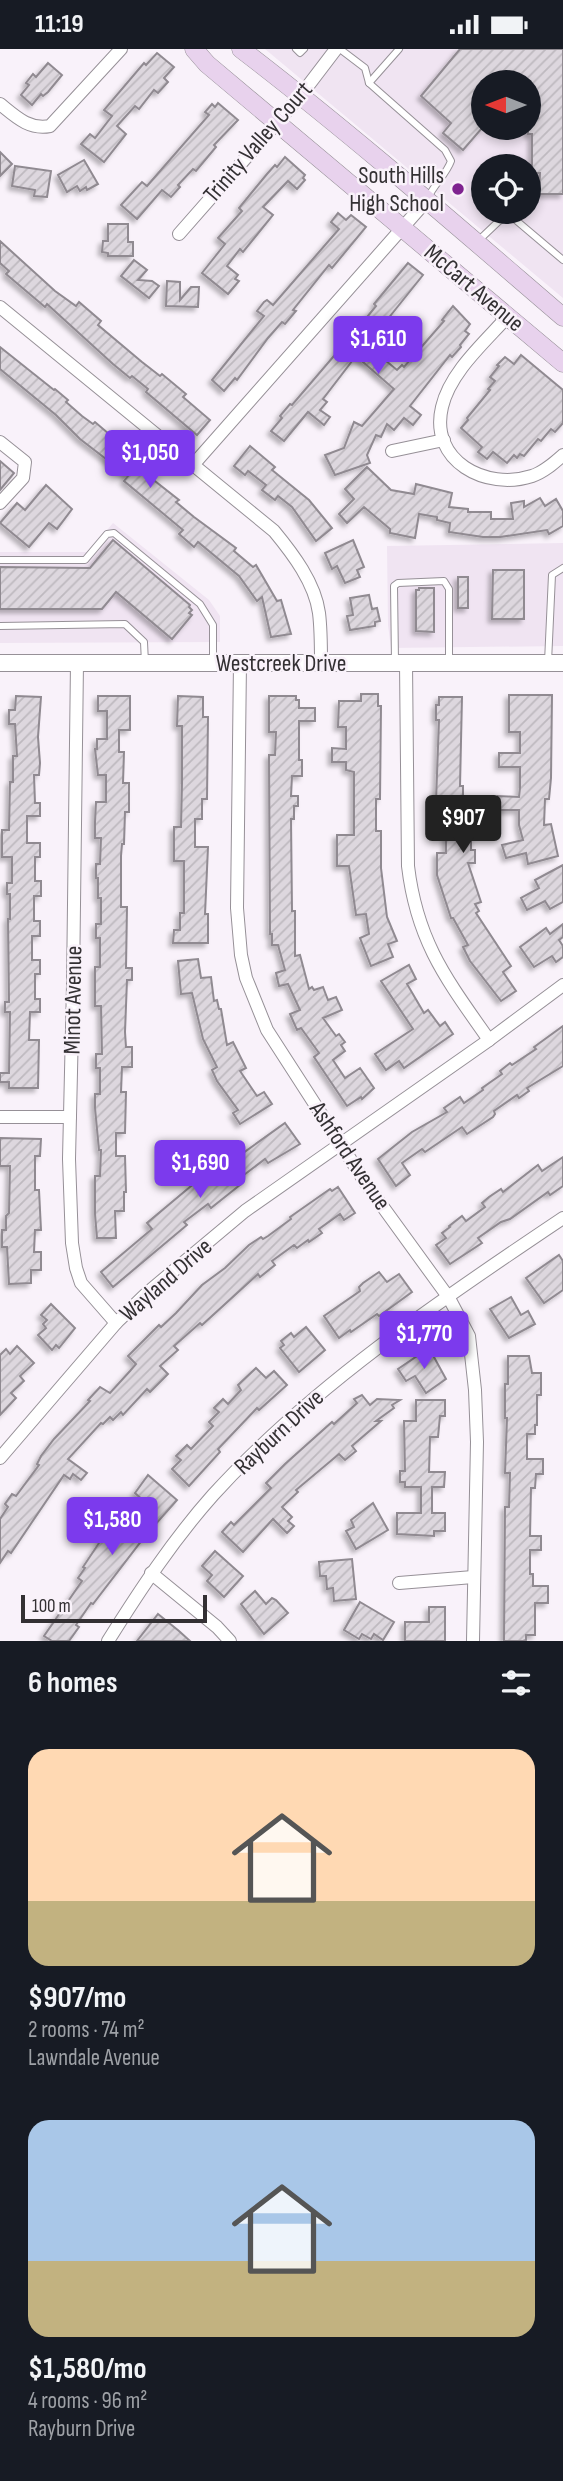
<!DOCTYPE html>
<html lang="en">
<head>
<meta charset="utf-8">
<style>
  :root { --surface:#171b24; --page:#20242c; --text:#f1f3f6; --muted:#9ea1a6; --accent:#7c3aed }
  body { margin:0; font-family:"Sofia Sans Condensed",sans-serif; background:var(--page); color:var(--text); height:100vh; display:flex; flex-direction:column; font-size:26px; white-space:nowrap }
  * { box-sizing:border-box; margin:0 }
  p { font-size:23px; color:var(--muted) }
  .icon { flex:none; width:38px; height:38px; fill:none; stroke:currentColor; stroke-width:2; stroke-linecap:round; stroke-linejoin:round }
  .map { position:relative; height:1592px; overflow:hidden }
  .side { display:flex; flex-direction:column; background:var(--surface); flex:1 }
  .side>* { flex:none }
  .needle { width:46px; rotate:270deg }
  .buttons { position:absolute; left:471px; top:21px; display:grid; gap:14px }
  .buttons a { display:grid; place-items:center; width:70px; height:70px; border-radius:50%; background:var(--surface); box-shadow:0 4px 10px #0003; font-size:35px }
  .scale { position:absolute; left:21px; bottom:18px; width:186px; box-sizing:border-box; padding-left:7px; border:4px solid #333033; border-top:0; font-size:19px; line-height:24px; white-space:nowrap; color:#333033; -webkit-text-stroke:5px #f9f2fa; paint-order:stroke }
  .price { position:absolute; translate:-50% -60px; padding:0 16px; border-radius:7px; background:var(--accent); color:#fff; font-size:23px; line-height:46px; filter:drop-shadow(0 2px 4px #0008) }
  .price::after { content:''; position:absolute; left:50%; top:42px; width:21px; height:16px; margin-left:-10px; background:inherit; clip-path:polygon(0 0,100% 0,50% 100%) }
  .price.on { background:#222; color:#fff }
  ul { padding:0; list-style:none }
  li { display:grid; align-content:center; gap:14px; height:371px; padding:0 28px }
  li span { display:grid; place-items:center; height:217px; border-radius:21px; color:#555 }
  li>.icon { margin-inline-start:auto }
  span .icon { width:126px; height:126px; fill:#fffc; stroke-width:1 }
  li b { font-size:30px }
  h2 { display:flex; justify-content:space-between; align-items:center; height:84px; padding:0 28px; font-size:30px }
  .status { display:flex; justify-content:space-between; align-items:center; height:49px; padding:0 35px; background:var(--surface); direction:ltr }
  .status svg { height:19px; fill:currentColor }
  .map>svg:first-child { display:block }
  .built { fill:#f0e4f2; fill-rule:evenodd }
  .building { fill:url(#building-hatch); stroke:#908a91; stroke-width:2; filter:url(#shadow) }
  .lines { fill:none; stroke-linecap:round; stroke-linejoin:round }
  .service-casing { stroke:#969097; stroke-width:8 }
  .minor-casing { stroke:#969097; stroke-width:14 }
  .tertiary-casing { stroke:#969097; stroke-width:18 }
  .secondary-casing { stroke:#969097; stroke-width:19 }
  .service { stroke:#fff; stroke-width:6 }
  .minor { stroke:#fff; stroke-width:12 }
  .tertiary { stroke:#fff; stroke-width:16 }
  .secondary { stroke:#e8d2ed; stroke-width:18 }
  .poi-dot { fill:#7f2390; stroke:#f9f2fa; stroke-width:2.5 }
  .labels { text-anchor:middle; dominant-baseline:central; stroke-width:5; stroke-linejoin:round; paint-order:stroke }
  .street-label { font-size:24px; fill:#333033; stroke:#f9f2fa }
  .poi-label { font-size:24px; fill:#333033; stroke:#f9f2fa; text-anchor:end }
</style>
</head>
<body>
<div class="status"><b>11:19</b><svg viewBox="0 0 49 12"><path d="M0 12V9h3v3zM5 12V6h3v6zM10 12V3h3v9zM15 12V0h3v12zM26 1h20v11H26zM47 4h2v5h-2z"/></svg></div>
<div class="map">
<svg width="563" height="1592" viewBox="0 0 563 1592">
  <defs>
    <pattern id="building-hatch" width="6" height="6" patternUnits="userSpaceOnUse" patternTransform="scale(1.75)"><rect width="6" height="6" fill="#ddd7de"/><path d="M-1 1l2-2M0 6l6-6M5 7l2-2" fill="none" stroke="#beb9bf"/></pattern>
    <filter id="shadow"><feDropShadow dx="-3.5" dy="3.5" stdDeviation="2" flood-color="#0004"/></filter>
  </defs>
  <rect width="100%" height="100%" fill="#f9f2fa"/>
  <g class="built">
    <path d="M265 0H563V249ZM483 33H528V79H483ZM483 117H528V163H483Z"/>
    <polygon points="113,474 209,551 220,567 220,593 0,594 0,503 89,503"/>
    <polygon points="563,494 563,597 391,599 388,576 387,497"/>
  </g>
  <g class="building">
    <polygon points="460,0 563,0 563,145 539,145 540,124 532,124 532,85 528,85 528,33 483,33 483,78 463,101 443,84 451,74 421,47"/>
    <polygon points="157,4 174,18 164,29 168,33 158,44 154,41 139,60 135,57 117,77 126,85 104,113 81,95 90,85 95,89 112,67 104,61 144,14 146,16"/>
    <polygon points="48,14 62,26 48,43 43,47 41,45 32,56 21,46 29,36 26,34 33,25 36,28"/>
    <polygon points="218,54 238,71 214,96 216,98 196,122 193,120 178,136 180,138 171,148 162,141 137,170 121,156 142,133 147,137 209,66 205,63 212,55 215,58"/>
    <polygon points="0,103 12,115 0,127"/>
    <polygon points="285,108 305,126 303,129 305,131 297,140 288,132 263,158 273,166 243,203 240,200 227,217 238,226 235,230 239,232 228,245 202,224 225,195 218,189 242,162 239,159 267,125 275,116 277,118"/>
    <polygon points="84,111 98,135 87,141 86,138 80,142 77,137 67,143 58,126"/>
    <polygon points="15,117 51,122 47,148 34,147 35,141 12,137"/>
    <polygon points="338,164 346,171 351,166 366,178 332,219 329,216 293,261 296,262 285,275 282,273 268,289 237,331 235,329 224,342 212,331 264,267 257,262 264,253 267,251 273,256 339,180 331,173"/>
    <polygon points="108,175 128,175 128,193 133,193 133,207 108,207 108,204 102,203 103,192 108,192"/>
    <polygon points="0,192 55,242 76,257 79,253 101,272 98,276 142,313 160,327 162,325 186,345 183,348 210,371 197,386 146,343 148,340 132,327 130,329 113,315 47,255 45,258 6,225 9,222 0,214"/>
    <polygon points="134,211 147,221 138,231 152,232 159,237 149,249 121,227"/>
    <polygon points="408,214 423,226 367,296 397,321 402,316 404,318 444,272 442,271 453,257 470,275 465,282 469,285 460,296 461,298 452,308 450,306 410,357 421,366 413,376 404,369 394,381 387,375 381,388 376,386 367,406 370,414 335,426 325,406 344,399 354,373 362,377 394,340 356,307 323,350 327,353 320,361 330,368 324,376 308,363 284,392 271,382 282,369 280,367 290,355 292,356 363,273 376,257 374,255"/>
    <polygon points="167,232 180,233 180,251 191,238 199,238 198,258 166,257"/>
    <polygon points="0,298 54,341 55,340 68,351 66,353 82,367 93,375 95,373 123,397 121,400 134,411 132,414 179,451 176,453 194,468 236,499 234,502 253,518 256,516 277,552 281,551 291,585 271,588 262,548 257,552 239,527 198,493 194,498 179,485 183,481 124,432 128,427 80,390 56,366 0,320"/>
    <polygon points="521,306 563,341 563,374 555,383 551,380 541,392 538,390 524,407 520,405 517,409 514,406 507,414 493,403 487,410 478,403 482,398 461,379 468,371 467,369 490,341 488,340 495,332 490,328 499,317 497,316 505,308 514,315"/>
    <polygon points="250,397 275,418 272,421 309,451 332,479 316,492 292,458 278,447 275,451 262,441 266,436 248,422 245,426 234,417"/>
    <polygon points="0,412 14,424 0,441"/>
    <polygon points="367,418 391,441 414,445 416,435 452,444 449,458 468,460 468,463 491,463 491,470 513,470 511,454 524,452 524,458 540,449 545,457 556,450 563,462 563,477 549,485 547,481 500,488 483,488 449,483 450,474 437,471 437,468 419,465 415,489 390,484 390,480 364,458 347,474 339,465 354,450 345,440"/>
    <polygon points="46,436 72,460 57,480 49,474 29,498 0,474 17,454 25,461"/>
    <polygon points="113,491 190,556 189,558 192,561 189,564 192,566 172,590 116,543 102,560 0,560 0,518 90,519"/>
    <polygon points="353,491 364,518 357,521 360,528 345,534 337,517 332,520 325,504"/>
    <polygon points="493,521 524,521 524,570 492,570"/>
    <rect x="458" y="528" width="10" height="31"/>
    <polygon points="419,539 434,539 434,583 416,582 416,541 419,541"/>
    <polygon points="369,546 372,560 377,559 380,572 375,573 375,577 350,581 347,567 353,566 350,549"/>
    <polygon points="361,645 378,645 378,657 381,657 380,750 376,750 376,782 381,782 381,819 387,868 397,892 388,895 393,908 371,917 360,889 369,885 366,865 356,866 349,817 337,817 337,786 354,786 354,723 346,721 346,713 332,713 332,699 346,700 346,678 338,678 339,652 361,652"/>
    <polygon points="509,646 552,646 551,729 549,750 545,750 544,776 551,775 558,807 528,815 526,804 506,809 502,796 523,791 519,776 519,761 498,761 498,747 519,748 520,739 520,718 499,718 499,704 520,704 520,683 509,683"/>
    <polygon points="16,647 41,648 38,688 40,714 39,726 34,726 35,754 40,754 40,767 27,767 27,794 40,794 40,808 35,808 35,832 41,832 41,847 34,847 34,872 40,872 40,887 32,887 32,911 40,911 40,925 35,925 35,950 40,950 40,963 30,963 29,991 39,991 38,1039 9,1039 9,1033 0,1033 0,1024 9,1024 10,963 5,963 5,953 9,953 8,870 10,870 10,845 7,845 7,834 12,834 12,808 2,808 2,781 9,781 10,733 13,733 13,707 17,707 15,675 9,675 9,661 15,661"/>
    <polygon points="98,647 130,647 130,681 119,681 119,703 124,703 123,734 129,734 129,763 125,763 124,795 122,795 121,807 121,858 127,858 126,919 132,919 132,931 127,931 125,983 126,998 132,998 132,1018 122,1018 121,1043 126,1043 125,1084 116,1084 116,1107 125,1107 126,1143 124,1143 124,1162 115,1162 116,1189 97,1189 95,1165 95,1127 100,1127 101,1101 99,1101 95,1059 95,1045 100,1045 100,1019 96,1019 96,1005 102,1005 101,957 95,957 95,918 100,918 100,889 96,889 96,875 101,875 101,849 98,849 98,829 96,829 96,815 100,815 101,789 95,789 95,773 96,753 106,753 106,726 98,726 95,700 97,700 97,690 107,690 107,662 98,662"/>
    <polygon points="178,647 203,648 203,668 208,668 207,750 202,750 202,770 195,770 195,798 208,798 205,865 208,865 208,894 173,894 174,881 180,881 180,864 184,864 184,812 174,812 174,778 181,778 182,734 182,677 177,677"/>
    <polygon points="269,647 296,647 296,651 299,651 299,659 315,659 315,672 299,672 299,711 302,711 302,727 292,727 291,747 298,747 298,757 294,757 294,770 291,770 292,862 295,862 295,907 300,906 309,940 312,938 314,941 323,938 328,951 336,948 342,961 323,969 336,987 339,985 345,993 341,996 345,1002 333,1011 345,1029 360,1019 374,1039 362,1050 361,1048 347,1057 314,1008 319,1004 301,979 297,981 290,965 300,961 288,935 279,937 276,924 285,921 278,896 272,896 272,885 270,885 269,706 275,706 276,683 269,683"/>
    <polygon points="439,648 462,648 460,737 463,737 463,749 468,749 468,761 463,761 463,784 471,784 471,801 475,801 475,814 468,814 481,853 475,855 479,862 476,864 511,917 503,923 516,942 501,952 470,912 463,898 468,896 453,869 451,869 437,826 437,804 446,804 446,774 443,774 443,752 436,752 439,671 436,671 436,656 439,656"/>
    <polygon points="563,816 563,853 550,860 545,852 527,861 521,849 539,839 535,831"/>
    <polygon points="563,875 563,888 559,891 563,897 563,908 556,913 552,907 534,918 520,898 546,879 550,885"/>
    <polygon points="198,910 201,929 211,928 214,952 217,951 219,960 221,960 227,996 233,993 246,1019 240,1022 257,1047 264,1043 272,1055 240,1075 233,1064 238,1061 217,1032 212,1021 217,1018 203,990 192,944 181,945 178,912"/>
    <polygon points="409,916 416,930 407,935 424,964 428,961 440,977 445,973 453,985 404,1019 399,1012 386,1021 375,1005 413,980 381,932"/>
    <polygon points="563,977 563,1017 527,1039 529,1042 519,1049 517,1046 494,1062 495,1065 493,1068 467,1085 462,1078 425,1103 422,1100 402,1114 410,1126 396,1137 378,1110 412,1083 447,1063 444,1059 460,1048 464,1054 483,1041 482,1039 502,1025 500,1022 510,1014 512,1016 536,1000 534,998"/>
    <polygon points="285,1074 300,1095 268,1114 265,1110 236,1132 240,1136 211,1159 208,1155 184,1173 187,1176 113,1238 101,1223 152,1180 147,1174 203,1127 240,1100 243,1104"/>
    <polygon points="0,1089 41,1090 40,1107 35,1107 35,1141 39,1141 41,1181 35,1181 34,1203 41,1203 41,1221 31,1221 31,1234 9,1235 7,1198 2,1198 2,1181 6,1181 6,1167 9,1164 10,1117 0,1117"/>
    <polygon points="563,1108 563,1137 550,1146 548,1143 510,1170 501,1173 478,1189 482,1194 450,1215 436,1196 446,1189 442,1184 450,1178 449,1177 462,1167 466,1172 485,1158 482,1154 489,1148 501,1140 503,1143 538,1116 542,1122"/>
    <polygon points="338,1138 355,1164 344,1171 340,1165 319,1180 322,1184 309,1193 308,1191 297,1199 294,1196 272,1212 275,1216 260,1228 258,1225 202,1276 200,1274 174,1297 178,1301 160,1317 168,1325 150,1343 147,1340 123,1366 121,1363 113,1371 110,1368 103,1375 101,1374 68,1410 87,1424 81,1431 73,1425 70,1430 64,1426 11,1504 8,1502 0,1514 0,1470 8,1458 5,1455 12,1445 16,1447 39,1416 37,1415 41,1407 54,1390 90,1352 88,1351 100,1338 110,1344 130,1322 136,1315 128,1307 159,1276 161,1278 176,1264 202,1236 225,1219 249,1196 261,1188 263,1190 268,1187 291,1170 290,1168 330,1140 332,1142"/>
    <polygon points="559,1206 563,1212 563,1241 544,1254 526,1229"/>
    <polygon points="379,1223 387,1233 399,1225 412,1243 379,1267 377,1265 351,1283 350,1281 339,1289 324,1267 360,1242 359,1238 363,1234"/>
    <polygon points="511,1248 521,1266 528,1262 535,1275 509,1289 490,1260"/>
    <polygon points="51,1255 75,1279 59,1299 56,1296 52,1301 38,1286 46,1279 43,1275 47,1271 41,1266"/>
    <polygon points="306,1278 325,1301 299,1323 280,1299 284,1296 281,1292 291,1284 294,1288"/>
    <polygon points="17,1297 34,1314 20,1327 24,1332 11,1344 16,1349 0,1366 0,1306 6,1300 10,1305"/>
    <polygon points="429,1299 446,1330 426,1344 415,1327 406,1332 398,1320"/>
    <polygon points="508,1307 529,1307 532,1324 541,1324 541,1346 537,1346 537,1376 535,1376 535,1385 527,1385 527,1410 543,1410 543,1425 536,1425 535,1439 531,1439 530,1487 541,1487 541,1501 530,1501 530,1525 533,1525 533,1537 548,1537 548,1554 535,1554 535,1586 526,1586 526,1591 523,1592 504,1592 505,1458 509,1458 510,1424 505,1424 507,1369 505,1369 505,1335 508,1335"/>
    <polygon points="256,1319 266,1329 274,1322 287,1336 259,1361 257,1359 218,1400 220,1403 189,1437 172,1420 181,1411 176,1407 187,1396 191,1400 213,1377 209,1373 219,1363 214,1359 223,1350 228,1355 241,1341 238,1336"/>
    <polygon points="362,1346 370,1356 377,1350 400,1351 392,1356 394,1359 376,1372 381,1372 352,1397 356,1402 345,1411 339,1405 296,1441 298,1443 282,1458 292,1468 288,1472 294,1477 287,1484 273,1470 243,1503 222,1483 231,1473 234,1476 271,1439 266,1434 285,1415 332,1373 334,1375 357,1354 354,1350"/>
    <polygon points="416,1351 445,1351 445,1367 440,1367 438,1388 430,1388 429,1423 445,1423 444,1438 432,1438 432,1464 445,1464 445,1482 434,1482 434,1487 397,1485 397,1464 421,1464 421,1438 405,1438 405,1433 400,1433 400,1422 405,1422 404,1372 416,1372"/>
    <polygon points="148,1426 177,1451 146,1486 93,1555 91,1554 76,1576 79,1578 69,1592 52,1592 44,1587 82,1532 78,1529 85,1519 83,1518 109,1479 111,1481 122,1467 129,1472 145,1453 135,1444"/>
    <polygon points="373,1454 388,1481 356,1500 346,1482 354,1478 351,1471"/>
    <polygon points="215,1502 243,1527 224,1548 207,1532 212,1526 202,1517"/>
    <polygon points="352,1510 356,1550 334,1552 333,1539 327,1540 326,1527 320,1527 319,1513"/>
    <polygon points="255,1542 266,1555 272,1549 276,1551 288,1564 264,1585 241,1555"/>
    <polygon points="360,1553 394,1573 383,1591 374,1585 371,1590 362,1585 359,1590 344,1581"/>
    <polygon points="429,1558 445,1558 445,1592 405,1592 405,1573 429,1573"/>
    <polygon points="158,1565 179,1582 190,1592 137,1592"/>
  </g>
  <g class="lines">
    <g class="service-casing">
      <g id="service">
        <polyline points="296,0 300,4 304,0"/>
        <path d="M340 0 365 19 369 34 445 101 451 112C446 126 434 135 428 149"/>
        <polyline points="369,34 399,0"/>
        <polyline points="478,192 499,172 511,167 563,211"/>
        <polyline points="0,511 85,511 107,485 114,484 200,555 213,576 213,613"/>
        <polyline points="0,577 125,575 144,593 145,614"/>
        <polyline points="395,613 394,537 398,534 444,532 449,540 449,612"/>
        <polyline points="548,613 552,526 563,519"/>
      </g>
    </g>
    <g class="minor-casing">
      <g id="minor">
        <path d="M0 55C16 68 29 81 50 77L121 0"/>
        <polyline points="179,185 301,46 336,0"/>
        <path d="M0 258 274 482C293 505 315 534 319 564 321 580 321 598 321 614"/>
        <path d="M508 267C485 293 450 323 442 358 429 412 486 442 532 427 544 423 554 414 563 406"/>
        <polyline points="0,393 25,413 23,429 0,454"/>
        <polyline points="392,402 444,391"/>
        <polyline points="193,416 427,151"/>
        <polyline points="77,614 73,936 69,1110 72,1194 76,1219 81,1234 116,1274"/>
        <polyline points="240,614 237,859 241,906 246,929 267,981 367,1136 449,1249 469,1287 475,1341 477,1393 473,1592"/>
        <path d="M406 614 408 817C417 893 447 931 489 991"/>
        <polyline points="0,1068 70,1068"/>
        <polyline points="0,1409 116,1274 147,1244 245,1162 489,991 563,936"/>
        <polyline points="151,1524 217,1578 230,1592"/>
        <polyline points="399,1534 473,1528"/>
        <path d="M108 1592C140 1541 173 1491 213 1446 311 1338 442 1250 563 1169"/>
      </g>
    </g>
    <g class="tertiary-casing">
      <polyline id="tertiary" points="0,614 563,614"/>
    </g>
    <g class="secondary-casing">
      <g id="secondary">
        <polyline points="194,0 207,15 563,314"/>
        <path d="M241 0C352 85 457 177 563 268"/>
      </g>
    </g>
    <use href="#service" class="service"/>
    <use href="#minor" class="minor"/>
    <use href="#tertiary" class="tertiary"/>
    <use href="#secondary" class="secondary"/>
  </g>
  <circle class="poi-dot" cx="458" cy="140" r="7"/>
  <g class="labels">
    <g class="street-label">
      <text transform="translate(258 93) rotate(-49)">Trinity Valley Court</text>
      <text transform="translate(474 239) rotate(40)">McCart Avenue</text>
      <text x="281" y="614">Westcreek Drive</text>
      <text transform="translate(73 951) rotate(-89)">Minot Avenue</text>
      <text transform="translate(350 1107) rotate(56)">Ashford Avenue</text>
      <text transform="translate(166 1231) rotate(-41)">Wayland Drive</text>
      <text transform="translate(279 1383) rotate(-43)">Rayburn Drive</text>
    </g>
    <g class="poi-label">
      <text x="444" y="126">South Hills<tspan x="444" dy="28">High School</tspan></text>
    </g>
  </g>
</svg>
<div class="buttons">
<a><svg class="needle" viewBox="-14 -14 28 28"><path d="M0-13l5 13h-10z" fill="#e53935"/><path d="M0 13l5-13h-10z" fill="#9ea1a6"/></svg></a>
<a><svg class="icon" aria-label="locate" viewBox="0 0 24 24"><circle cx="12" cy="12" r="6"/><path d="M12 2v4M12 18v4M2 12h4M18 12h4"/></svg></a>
</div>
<div class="scale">100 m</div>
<b class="price" style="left:378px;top:327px">$1,610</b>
<b class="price" style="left:150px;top:441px">$1,050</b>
<b class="price on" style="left:463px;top:806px">$907</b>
<b class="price" style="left:200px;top:1151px">$1,690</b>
<b class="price" style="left:424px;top:1322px">$1,770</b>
<b class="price" style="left:112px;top:1508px">$1,580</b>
</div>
<section class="side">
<h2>6 homes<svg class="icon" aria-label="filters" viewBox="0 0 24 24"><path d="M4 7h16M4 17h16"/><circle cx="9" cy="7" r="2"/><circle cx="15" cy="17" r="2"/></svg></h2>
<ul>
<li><span style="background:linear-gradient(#ffd9b3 70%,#c2b280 0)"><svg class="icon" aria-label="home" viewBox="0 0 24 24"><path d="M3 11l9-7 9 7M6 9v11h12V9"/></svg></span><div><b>$907/mo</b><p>2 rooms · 74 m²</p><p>Lawndale Avenue</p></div></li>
<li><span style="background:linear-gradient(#a9c7e8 65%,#c2b280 0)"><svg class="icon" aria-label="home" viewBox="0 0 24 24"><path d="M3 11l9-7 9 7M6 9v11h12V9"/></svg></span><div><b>$1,580/mo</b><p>4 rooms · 96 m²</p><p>Rayburn Drive</p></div></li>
</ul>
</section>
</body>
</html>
